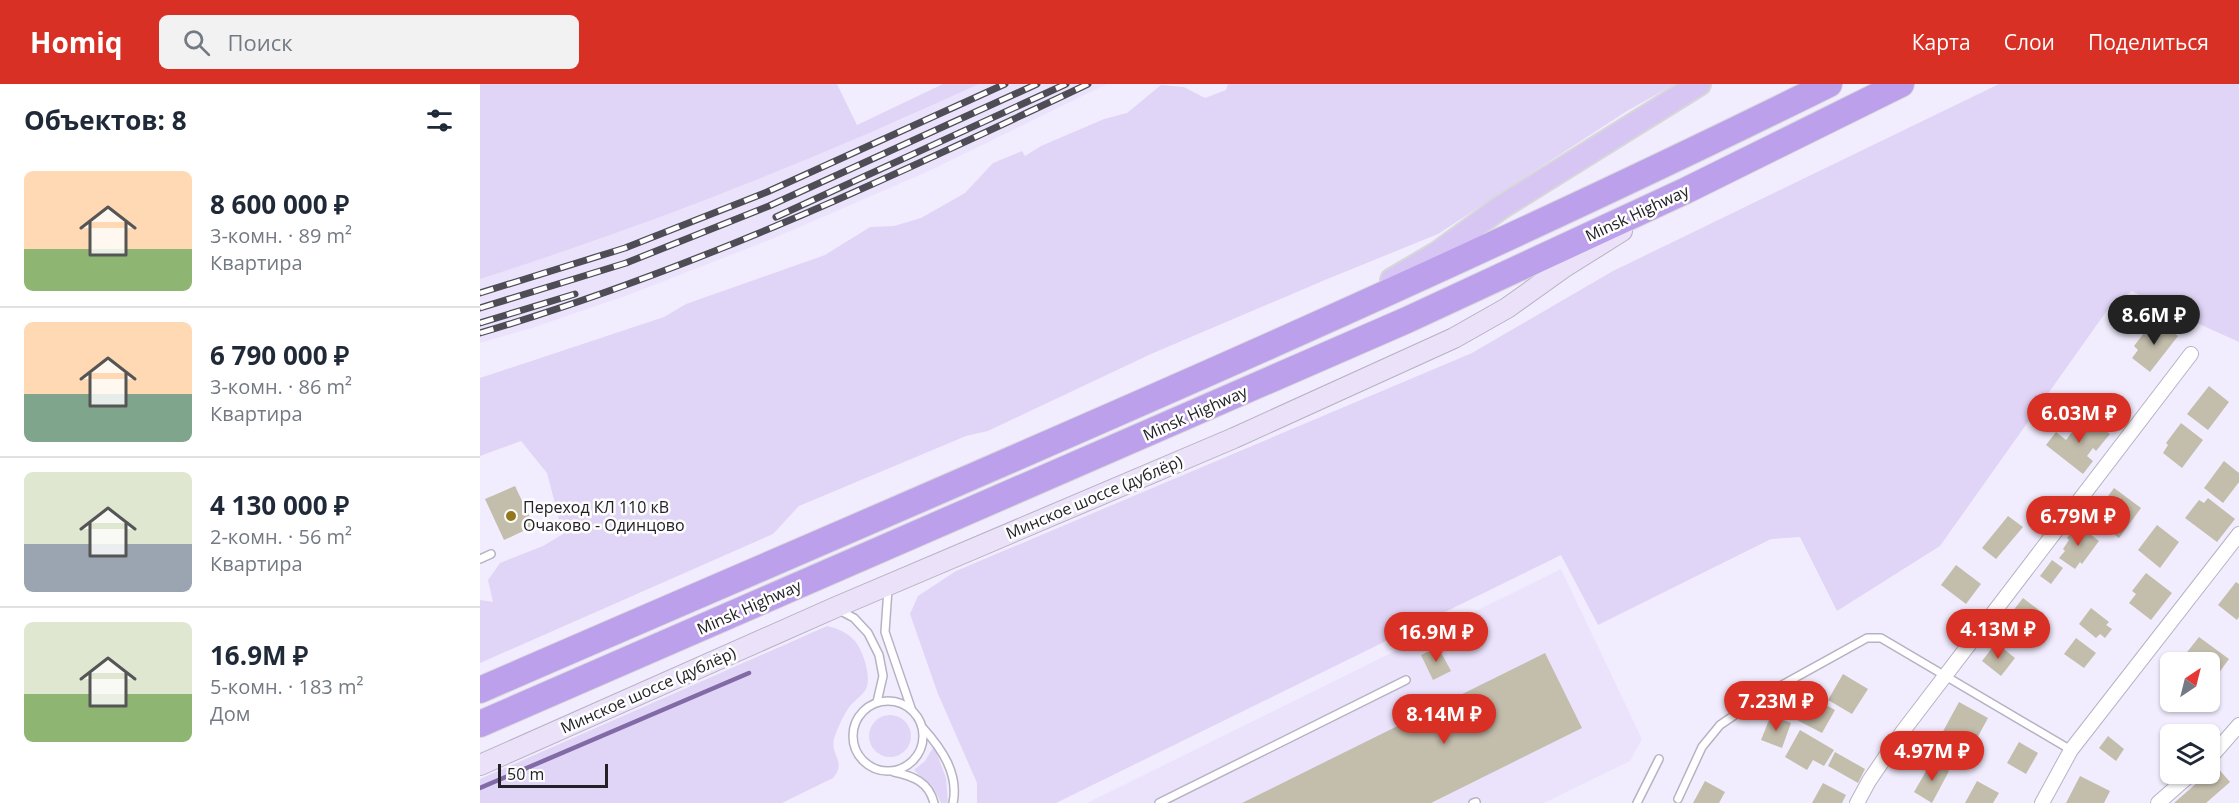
<!DOCTYPE html>
<html lang="ru">
<head>
<meta charset="utf-8">
<style>
  :root { --surface:#fff; --page:#f2f2f3; --text:#1f2937; --muted:#747a83; --line:#e0e1e3; --accent:#d93025 }
  body { margin:0; font-family:"Open Sans",sans-serif; background:var(--page); color:var(--text); height:100vh; display:flex; flex-direction:column; font-size:22px; white-space:nowrap }
  * { box-sizing:border-box; margin:0 }
  p { font-size:20px; color:var(--muted) }
  .icon { flex:none; width:33px; height:33px; fill:none; stroke:currentColor; stroke-width:2; stroke-linecap:round; stroke-linejoin:round }
  .map { position:relative; flex:1; overflow:hidden }
  .drawer { display:flex; flex-direction:column; background:var(--surface); width:480px }
  .drawer>* { flex:none }
  .needle { width:39px; rotate:35deg }
  .fabs { position:absolute; left:1680px; top:568px; display:grid; gap:12px }
  .fabs a { display:grid; place-items:center; width:60px; height:60px; border-radius:9px; background:var(--surface); box-shadow:0 2px 4px #0004; font-size:30px }
  .scale { position:absolute; left:18px; bottom:15px; width:110px; box-sizing:border-box; padding-left:6px; border:3px solid #232127; border-top:0; font-size:16px; line-height:21px; white-space:nowrap; color:#232127; -webkit-text-stroke:4px #fdfdfd; paint-order:stroke }
  .price { position:absolute; translate:-50% -51px; padding:0 14px; border-radius:21px; background:var(--accent); color:#fff; font-size:20px; line-height:39px; filter:drop-shadow(0 2px 3px #0008) }
  .price::after { content:''; position:absolute; left:50%; top:36px; width:18px; height:14px; margin-left:-9px; background:inherit; clip-path:polygon(0 0,100% 0,50% 100%) }
  .price.current { background:#222; color:#fff }
  ul { padding:0; list-style:none }
  li { display:flex; align-items:center; gap:18px; height:150px; padding:0 24px }
  li+li { border-top:2px solid var(--line) }
  li span { display:grid; place-items:center; flex:none; width:168px; height:120px; border-radius:9px; color:#555 }
  li>.icon { margin-inline-start:auto }
  span .icon { width:72px; height:72px; fill:#fffc; stroke-width:1 }
  li b { font-size:26px }
  h2 { display:flex; justify-content:space-between; align-items:center; height:72px; padding:0 24px; font-size:26px }
  header { display:flex; align-items:center; gap:36px; box-sizing:border-box; height:84px; padding:0 30px; background:var(--accent); color:#fff }
  header strong { font-size:28px }
  nav { display:flex; gap:33px; margin-inline-start:auto; font-size:21px }
  .search { width:420px; height:54px; background:var(--page); display:flex; align-items:center; gap:15px; box-sizing:border-box; padding:0 21px; border-radius:9px; color:var(--muted); font-size:22px }
  main { display:flex; flex:1; min-height:0 }
  .map>svg:first-child { display:block }
  .built { fill:#ebe3fc }
  .green { fill:#e0d5f6 }
  .lines { fill:none; stroke-linecap:round; stroke-linejoin:round }
  .stream { stroke:#816aa6; stroke-width:4.5 }
  .building { fill:#c3bdac }
  .lane-casing { stroke:#b7b2c2; stroke-width:10 }
  .street-casing { stroke:#b7b2c2; stroke-width:16 }
  .secondary-casing { stroke:#b7b2c2; stroke-width:22 }
  .primary-casing { stroke:#d7d7d8; stroke-width:26 }
  .highway-casing { stroke:#d7d7d8; stroke-width:28 }
  .lane { stroke:#fff; stroke-width:7 }
  .street { stroke:#fff; stroke-width:14 }
  .secondary { stroke:#ebe2f9; stroke-width:20 }
  .primary { stroke:#d7c6f4; stroke-width:22 }
  .highway { stroke:#bca0ec; stroke-width:26 }
  .rail-casing { stroke:#4e4c54; stroke-width:7 }
  .rail { stroke:#fdfdfd; stroke-width:4.5; stroke-dasharray:14; stroke-linecap:butt }
  .poi-dot { fill:#94781f; stroke:#fdfdfd; stroke-width:2 }
  .labels { text-anchor:middle; dominant-baseline:central; stroke-width:5; stroke-linejoin:round; paint-order:stroke }
  .street-label { font-size:16px; fill:#232127; stroke:#fdfdfd }
  .poi-label { font-size:16px; fill:#232127; stroke:#fdfdfd; text-anchor:start }
</style>
</head>
<body>
<header>
<strong>Homiq</strong>
<div class="search"><svg class="icon" aria-label="search" viewBox="0 0 24 24"><circle cx="10" cy="10" r="6"/><path d="M15 15l6 6"/></svg>Поиск</div>
<nav><a>Карта</a><a>Слои</a><a>Поделиться</a></nav>
</header>
<main>
<section class="drawer">
<h2>Объектов: 8<svg class="icon" aria-label="filters" viewBox="0 0 24 24"><path d="M4 7h16M4 17h16"/><circle cx="9" cy="7" r="2"/><circle cx="15" cy="17" r="2"/></svg></h2>
<ul>
<li><span style="background:linear-gradient(#ffd9b3 65%,#8fb573 0)"><svg class="icon" aria-label="home" viewBox="0 0 24 24"><path d="M3 11l9-7 9 7M6 9v11h12V9"/></svg></span><div><b>8 600 000 ₽</b><p>3-комн. · 89 m²</p><p>Квартира</p></div></li>
<li><span style="background:linear-gradient(#ffd9b3 60%,#7fa58c 0)"><svg class="icon" aria-label="home" viewBox="0 0 24 24"><path d="M3 11l9-7 9 7M6 9v11h12V9"/></svg></span><div><b>6 790 000 ₽</b><p>3-комн. · 86 m²</p><p>Квартира</p></div></li>
<li><span style="background:linear-gradient(#dfe7d0 60%,#9aa5b1 0)"><svg class="icon" aria-label="home" viewBox="0 0 24 24"><path d="M3 11l9-7 9 7M6 9v11h12V9"/></svg></span><div><b>4 130 000 ₽</b><p>2-комн. · 56 m²</p><p>Квартира</p></div></li>
<li><span style="background:linear-gradient(#dfe7d0 60%,#8fb573 0)"><svg class="icon" aria-label="home" viewBox="0 0 24 24"><path d="M3 11l9-7 9 7M6 9v11h12V9"/></svg></span><div><b>16.9M ₽</b><p>5-комн. · 183 m²</p><p>Дом</p></div></li>
</ul>
</section>
<div class="map">
<svg width="1759" height="719" viewBox="0 0 1759 719">
  <rect width="100%" height="100%" fill="#f2edfe"/>
  <g class="built">
    <polygon points="499,0 627,0 449,87 292,155 151,210 52,244 0,259 0,195 100,161 260,101 423,35"/>
    <polygon points="1081,485 1162,655 1150,677 1064,719 607,719"/>
  </g>
  <g class="green">
    <path d="M0 0H357L377 41 463 0H499C339 74 169 141 0 195Z"/>
    <polygon points="748,0 1195,0 1147,27 958,150 845,196 671,270 508,347 486,352 319,422 293,450 0,579 0,516 13,518 8,496 20,479 63,462 83,450 67,389 41,357 0,372 0,294 184,233 206,220 345,171 390,143 414,142 441,134 485,109 513,79 542,67 545,72 561,62 624,35 647,29 681,1 704,3 725,14 746,6"/>
    <polygon points="1519,0 1759,0 1759,258 1679,222 1652,207 1628,225 1460,462 1357,527 1320,453 1291,455 1118,541 1081,471 576,719 497,719 497,699 458,610 430,530 438,512 476,487 992,269 1133,187"/>
    <path d="M347 542C357 544 368 549 375 557 383 567 392 593 386 605 383 611 375 616 370 622 364 630 357 645 354 655 350 671 367 678 353 694L302 719H0V695Z"/>
    <circle cx="410" cy="652" r="21"/>
    <polygon points="454,662 466,694 468,719 461,719 453,703 434,686 445,677"/>
  </g>
  <g class="lines">
    <polyline class="stream" points="0,704 269,589"/>
  </g>
  <g class="building">
    <polygon points="1680,238 1698,252 1670,288 1652,274 1658,266 1654,262 1667,245 1672,248"/>
    <polygon points="1729,302 1749,318 1728,346 1707,330"/>
    <polygon points="1605,331 1630,350 1616,367 1613,364 1607,372 1613,377 1603,390 1566,361 1576,348 1586,356"/>
    <polygon points="1701,339 1723,356 1702,384 1683,369 1688,361 1686,359"/>
    <polygon points="1744,377 1759,389 1759,398 1743,419 1724,404"/>
    <polygon points="35,402 54,442 24,456 5,415"/>
    <polygon points="1634,404 1661,424 1639,454 1612,434"/>
    <polygon points="1728,414 1755,435 1737,458 1705,434 1719,416 1724,419"/>
    <polygon points="1528,432 1543,443 1516,475 1502,464"/>
    <polygon points="1597,440 1619,457 1602,480 1600,478 1595,485 1579,474 1585,467 1583,465 1589,456 1587,454"/>
    <polygon points="1677,441 1699,458 1680,484 1658,466"/>
    <polygon points="1572,476 1583,484 1571,500 1560,492"/>
    <polygon points="1476,481 1501,500 1486,520 1461,501"/>
    <polygon points="1666,489 1692,509 1671,536 1649,519 1656,510 1652,507"/>
    <polygon points="1756,498 1759,500 1759,533 1757,536 1738,521"/>
    <polygon points="1543,514 1564,530 1542,559 1521,542"/>
    <polygon points="1611,524 1629,538 1626,541 1632,545 1625,554 1620,550 1616,554 1599,540"/>
    <polygon points="1719,553 1749,575 1730,601 1730,579 1703,579 1700,577"/>
    <polygon points="1596,554 1616,569 1604,584 1584,570"/>
    <polygon points="1516,559 1535,574 1521,592 1502,577"/>
    <polygon points="958,563 971,587 953,596 941,571"/>
    <polygon points="1065,569 1102,644 951,719 762,719"/>
    <polygon points="1363,590 1388,605 1372,630 1348,616"/>
    <polygon points="1330,612 1355,626 1342,649 1317,636"/>
    <polygon points="1479,618 1508,634 1490,667 1461,651"/>
    <polygon points="1291,631 1311,639 1302,664 1281,656"/>
    <polygon points="1320,646 1354,666 1344,682 1333,676 1327,686 1305,673"/>
    <polygon points="1628,652 1644,665 1636,677 1619,664"/>
    <polygon points="1539,658 1558,669 1546,690 1527,679"/>
    <polygon points="1355,668 1385,685 1378,699 1348,682"/>
    <polygon points="1452,677 1469,687 1452,719 1434,708"/>
    <polygon points="1736,682 1750,698 1726,719 1694,719 1727,690 1730,690"/>
    <polygon points="1600,692 1630,707 1624,719 1586,719"/>
    <polygon points="1225,697 1245,708 1239,719 1213,719"/>
    <polygon points="1497,697 1519,709 1513,719 1485,719"/>
    <polygon points="1343,699 1366,711 1362,719 1332,719"/>
  </g>
  <g class="lines">
    <g class="lane-casing">
      <g id="lane">
        <polyline points="0,475 11,470"/>
        <polyline points="408,505 405,548 431,624"/>
        <polyline points="359,526 374,534 388,549 399,571 403,592 397,618"/>
        <circle cx="408" cy="652" r="35"/>
        <path d="M443 644C462 665 479 690 473 719"/>
        <path d="M414 688C433 692 449 698 454 719"/>
        <polyline points="1198,715 1222,663 1240,641 1284,611 1387,554 1401,554 1591,666"/>
        <polyline points="679,719 926,596"/>
        <polyline points="993,719 996,718"/>
        <polyline points="1157,719 1179,675"/>
      </g>
    </g>
    <g class="street-casing">
      <g id="street">
        <polyline points="1730,674 1759,641"/>
        <polyline points="1377,719 1389,697 1423,647 1711,270"/>
        <polyline points="1562,719 1591,666 1759,450"/>
        <polyline points="1678,719 1711,690"/>
      </g>
    </g>
    <g class="secondary-casing">
      <polyline id="secondary" points="0,681 354,524 754,354 974,254 1027,224 1083,184 1142,147"/>
    </g>
    <g class="primary-casing">
      <polyline id="primary" points="912,196 958,169 1020,124 1219,0"/>
    </g>
    <g class="highway-casing">
      <g id="highway">
        <path d="M0 606C452 409 907 219 1349 0"/>
        <polyline points="0,640 927,236 1207,106 1421,0"/>
      </g>
    </g>
    <use href="#lane" class="lane"/>
    <use href="#street" class="street"/>
    <use href="#secondary" class="secondary"/>
    <use href="#primary" class="primary"/>
    <use href="#highway" class="highway"/>
    <g class="rail-casing">
      <g id="rail">
        <polyline points="296,133 586,0"/>
        <polyline points="0,209 145,164 287,108 525,0"/>
        <polyline points="0,224 146,179 289,122 557,0"/>
        <polyline points="0,239 95,210"/>
        <path d="M0 249C211 187 410 94 608 0"/>
      </g>
    </g>
    <use href="#rail" class="rail"/>
  </g>
  <circle class="poi-dot" cx="31" cy="432" r="6"/>
  <g class="labels">
    <g class="street-label">
      <text transform="translate(1157 129) rotate(-25)">Minsk Highway</text>
      <text transform="translate(715 329) rotate(-24)">Minsk Highway</text>
      <text transform="translate(614 413) rotate(-23)">Минское шоссе (дублёр)</text>
      <text transform="translate(269 523) rotate(-24)">Minsk Highway</text>
      <text transform="translate(168 606) rotate(-24)">Минское шоссе (дублёр)</text>
    </g>
    <g class="poi-label">
      <text x="43" y="423">Переход КЛ 110 кВ<tspan x="43" dy="18">Очаково - Одинцово</tspan></text>
    </g>
  </g>
</svg>
<div class="fabs">
<a><svg class="needle" viewBox="-14 -14 28 28"><path d="M0-13l5 13h-10z" fill="#e53935"/><path d="M0 13l5-13h-10z" fill="#747a83"/></svg></a>
<a><svg class="icon" aria-label="layers" viewBox="0 0 24 24"><path d="M12 4l9 5-9 5-9-5zM3 14l9 5 9-5"/></svg></a>
</div>
<div class="scale">50 m</div>
<b class="price current" style="left:1674px;top:262px">8.6M ₽</b>
<b class="price" style="left:1599px;top:360px">6.03M ₽</b>
<b class="price" style="left:1598px;top:463px">6.79M ₽</b>
<b class="price" style="left:1518px;top:576px">4.13M ₽</b>
<b class="price" style="left:956px;top:579px">16.9M ₽</b>
<b class="price" style="left:1296px;top:648px">7.23M ₽</b>
<b class="price" style="left:964px;top:661px">8.14M ₽</b>
<b class="price" style="left:1452px;top:698px">4.97M ₽</b>
</div>
</main>
</body>
</html>
